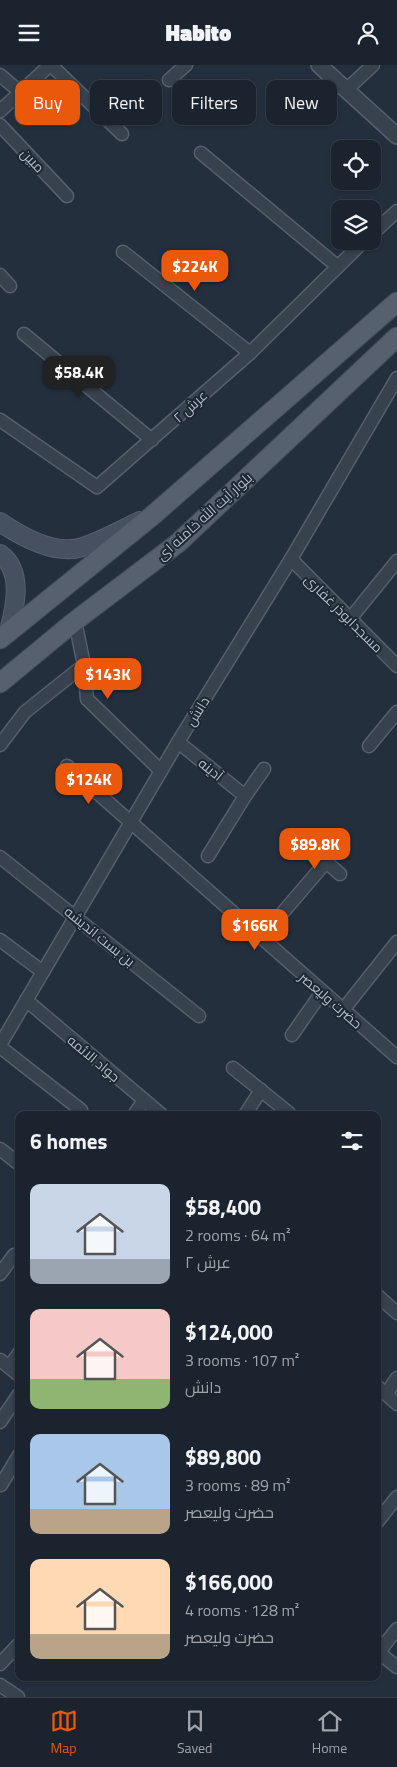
<!DOCTYPE html>
<html lang="en">
<head>
<meta charset="utf-8">
<style>
  :root { --surface:#1b232e; --page:#282f3a; --text:#f1f3f6; --muted:#a0a4aa; --line:#39404a; --accent:#ea580c }
  body { margin:0; font-family:"Titillium Web",Cairo,sans-serif; background:var(--page); color:var(--text); height:100vh; display:flex; flex-direction:column; font-size:19px; white-space:nowrap }
  * { box-sizing:border-box; margin:0 }
  p { font-size:16px; color:var(--muted) }
  .icon { flex:none; width:28px; height:28px; fill:none; stroke:currentColor; stroke-width:2; stroke-linecap:round; stroke-linejoin:round }
  .map { position:relative; flex:1; overflow:hidden }
  .panel { position:absolute; left:15px; top:1046px; width:366px; height:570px; display:flex; flex-direction:column; background:var(--surface); border-radius:10px; box-shadow:0 1px 4px #0004,0 0 0 1px var(--line) }
  .panel>* { flex:none }
  .banner { position:absolute; left:15px; top:15px; width:368px; height:45px; display:flex; gap:10px }
  .fabs { position:absolute; left:331px; top:75px; display:grid; gap:10px }
  .fabs a { display:grid; place-items:center; width:50px; height:50px; border-radius:10px; background:var(--surface); box-shadow:0 1px 4px #0004,0 0 0 1px var(--line); font-size:25px }
  .price { position:absolute; translate:-50% -42px; padding:0 11px; border-radius:10px; background:var(--accent); color:#fff; font-size:16px; line-height:32px; filter:drop-shadow(0 1px 2px #0008) }
  .price::after { content:''; position:absolute; left:50%; top:30px; width:15px; height:11px; margin-left:-8px; background:inherit; clip-path:polygon(0 0,100% 0,50% 100%) }
  .price.on { background:#222; color:#fff }
  ul { padding:0; list-style:none }
  li { display:flex; align-items:center; gap:15px; height:125px; padding:0 15px }
  li span { display:grid; place-items:center; flex:none; width:140px; height:100px; border-radius:10px; color:#555 }
  li>.icon { margin-inline-start:auto }
  span .icon { width:60px; height:60px; fill:#fffc; stroke-width:1 }
  li b { font-size:21px }
  h2 { display:flex; justify-content:space-between; align-items:center; height:60px; padding:0 15px; font-size:21px }
  .pill { padding:0 18px; border-radius:10px; background:var(--surface); box-shadow:0 1px 4px #0004,0 0 0 1px var(--line); font-size:18px; line-height:45px }
  .pill.on { background:var(--accent); color:#fff }
  header { display:flex; justify-content:space-between; align-items:center; height:65px; padding:0 15px; background:var(--surface); font-size:22px; font-weight:800 }
  .tabs { display:flex; justify-content:space-around; align-items:center; height:70px; border-top:1px solid var(--line); background:var(--surface); font-size:14px; color:var(--muted) }
  .tabs a { display:grid; justify-items:center; gap:2px }
  .tabs .on { color:var(--accent) }
  .map>svg:first-child { display:block }
  .lines { fill:none; stroke-linecap:round; stroke-linejoin:round }
  .minor-casing { stroke:#565f6c; stroke-width:15 }
  .tertiary-casing { stroke:#565f6c; stroke-width:18 }
  .secondary-casing { stroke:#565f6c; stroke-width:20 }
  .primary-casing { stroke:#414a57; stroke-width:21 }
  .minor { stroke:#38414e; stroke-width:12 }
  .tertiary { stroke:#38414e; stroke-width:15 }
  .secondary { stroke:#465061; stroke-width:18 }
  .primary { stroke:#56606e; stroke-width:19 }
  .labels { text-anchor:middle; dominant-baseline:central; stroke-width:4; stroke-linejoin:round; paint-order:stroke }
  .street-label { font-size:14px; fill:#b4bcc9; stroke:#1d2633 }
</style>
</head>
<body>
<header><svg class="icon" aria-label="menu" viewBox="0 0 24 24"><path d="M4 6h16M4 12h16M4 18h16"/></svg>Habito<svg class="icon" aria-label="person" viewBox="0 0 24 24"><circle cx="12" cy="8" r="4"/><path d="M4 21q1-7 8-7t8 7"/></svg></header>
<div class="map">
<svg width="397" height="1632" viewBox="0 0 397 1632">
  <rect width="100%" height="100%" fill="#242f3e"/>
  <g class="lines">
    <g class="minor-casing">
      <g id="minor">
        <polyline points="51,0 122,69"/>
        <polyline points="0,10 20,27"/>
        <polyline points="169,15 186,0"/>
        <polyline points="346,25 373,0"/>
        <polyline points="0,46 50,0"/>
        <polyline points="0,60 67,131"/>
        <polyline points="201,88 337,201"/>
        <polyline points="372,169 397,146"/>
        <polyline points="123,187 250,288"/>
        <polyline points="0,210 10,221"/>
        <polyline points="24,269 152,375"/>
        <polyline points="0,355 97,422 250,288 364,176"/>
        <polyline points="291,494 397,601"/>
        <polyline points="350,554 397,496"/>
        <polyline points="75,556 84,600 87,634 161,706"/>
        <polyline points="178,677 245,731 264,704"/>
        <polyline points="0,680 25,647 84,600"/>
        <polyline points="369,681 397,647"/>
        <polyline points="67,701 397,992"/>
        <polyline points="307,780 340,809"/>
        <polyline points="208,791 245,731"/>
        <polyline points="0,792 199,951"/>
        <polyline points="261,873 326,797"/>
        <polyline points="0,875 43,907"/>
        <polyline points="26,935 162,1050"/>
        <polyline points="343,945 397,877"/>
        <polyline points="292,970 322,927"/>
        <polyline points="0,980 178,677 291,494 397,313"/>
        <polyline points="0,982 81,1045"/>
        <polyline points="233,1003 289,1048"/>
        <polyline points="134,1050 144,1035"/>
        <polyline points="245,1050 261,1025"/>
        <polyline points="0,1084 19,1099"/>
        <polyline points="0,1209 14,1190"/>
        <polyline points="378,1231 397,1248"/>
        <polyline points="0,1295 19,1310"/>
        <polyline points="9,1302 19,1288"/>
        <polyline points="378,1322 397,1339"/>
        <polyline points="386,1329 397,1313"/>
        <polyline points="0,1357 19,1329"/>
        <polyline points="1,1420 19,1390"/>
        <polyline points="378,1456 397,1432"/>
        <polyline points="378,1587 397,1602"/>
        <polyline points="378,1588 397,1564"/>
        <polyline points="0,1599 19,1579"/>
        <polyline points="0,1620 18,1632"/>
      </g>
    </g>
    <g class="tertiary-casing">
      <polyline id="tertiary" points="319,0 397,71"/>
    </g>
    <g class="secondary-casing">
      <g id="secondary">
        <path d="M0 457C22 472 55 491 83 482 102 476 121 465 140 456"/>
        <path d="M0 489C24 506 15 543 9 566"/>
      </g>
    </g>
    <g class="primary-casing">
      <g id="primary">
        <polyline points="0,574 152,451 397,237"/>
        <polyline points="0,618 75,556 178,478 397,272"/>
      </g>
    </g>
    <use href="#minor" class="minor"/>
    <use href="#tertiary" class="tertiary"/>
    <use href="#secondary" class="secondary"/>
    <use href="#primary" class="primary"/>
  </g>
  <g class="labels">
    <g class="street-label">
      <text transform="translate(33 95) rotate(47)">مبین</text>
      <text transform="translate(190 341) rotate(-42)">عرش ۲</text>
      <text transform="translate(204 451) rotate(-42)">بلوار آیت الله خامنه ای</text>
      <text transform="translate(344 548) rotate(45)">مسجدابوذر غفاری</text>
      <text transform="translate(197 646) rotate(-58)">دانش</text>
      <text transform="translate(211 704) rotate(39)">آدینه</text>
      <text transform="translate(100 871) rotate(39)">بن بست اندیشه</text>
      <text transform="translate(331 935) rotate(41)">حضرت ولیعصر</text>
      <text transform="translate(94 993) rotate(40)">جواد الائمه</text>
    </g>
  </g>
</svg>
<div class="fabs">
<a><svg class="icon" aria-label="locate" viewBox="0 0 24 24"><circle cx="12" cy="12" r="6"/><path d="M12 2v4M12 18v4M2 12h4M18 12h4"/></svg></a>
<a><svg class="icon" aria-label="layers" viewBox="0 0 24 24"><path d="M12 4l9 5-9 5-9-5zM3 14l9 5 9-5"/></svg></a>
</div>
<b class="price" style="left:195px;top:227px">$224K</b>
<b class="price on" style="left:79px;top:333px">$58.4K</b>
<b class="price" style="left:108px;top:635px">$143K</b>
<b class="price" style="left:89px;top:740px">$124K</b>
<b class="price" style="left:315px;top:805px">$89.8K</b>
<b class="price" style="left:255px;top:886px">$166K</b>
<div class="banner">
<a class="pill on">Buy</a>
<a class="pill">Rent</a>
<a class="pill">Filters</a>
<a class="pill">New</a>
</div>
<section class="panel">
<h2>6 homes<svg class="icon" aria-label="filters" viewBox="0 0 24 24"><path d="M4 7h16M4 17h16"/><circle cx="9" cy="7" r="2"/><circle cx="15" cy="17" r="2"/></svg></h2>
<ul>
<li><span style="background:linear-gradient(#c9d6e8 75%,#9aa5b1 0)"><svg class="icon" aria-label="home" viewBox="0 0 24 24"><path d="M3 11l9-7 9 7M6 9v11h12V9"/></svg></span><div><b>$58,400</b><p>2 rooms · 64 m²</p><p>عرش ۲</p></div></li>
<li><span style="background:linear-gradient(#f6c9c9 70%,#8fb573 0)"><svg class="icon" aria-label="home" viewBox="0 0 24 24"><path d="M3 11l9-7 9 7M6 9v11h12V9"/></svg></span><div><b>$124,000</b><p>3 rooms · 107 m²</p><p>دانش</p></div></li>
<li><span style="background:linear-gradient(#a9c7e8 75%,#b9a48a 0)"><svg class="icon" aria-label="home" viewBox="0 0 24 24"><path d="M3 11l9-7 9 7M6 9v11h12V9"/></svg></span><div><b>$89,800</b><p>3 rooms · 89 m²</p><p>حضرت ولیعصر</p></div></li>
<li><span style="background:linear-gradient(#ffd9b3 75%,#b9a48a 0)"><svg class="icon" aria-label="home" viewBox="0 0 24 24"><path d="M3 11l9-7 9 7M6 9v11h12V9"/></svg></span><div><b>$166,000</b><p>4 rooms · 128 m²</p><p>حضرت ولیعصر</p></div></li>
</ul>
</section>
</div>
<nav class="tabs">
<a class="on"><svg class="icon" aria-label="map" viewBox="0 0 24 24"><path d="M3 6l6-2 6 2 6-2v14l-6 2-6-2-6 2zM9 4v14M15 6v14"/></svg>Map</a>
<a><svg class="icon" aria-label="saved" viewBox="0 0 24 24"><path d="M7 4h10v16l-5-4-5 4z"/></svg>Saved</a>
<a><svg class="icon" aria-label="home" viewBox="0 0 24 24"><path d="M3 11l9-7 9 7M6 9v11h12V9"/></svg>Home</a>
</nav>
</body>
</html>
